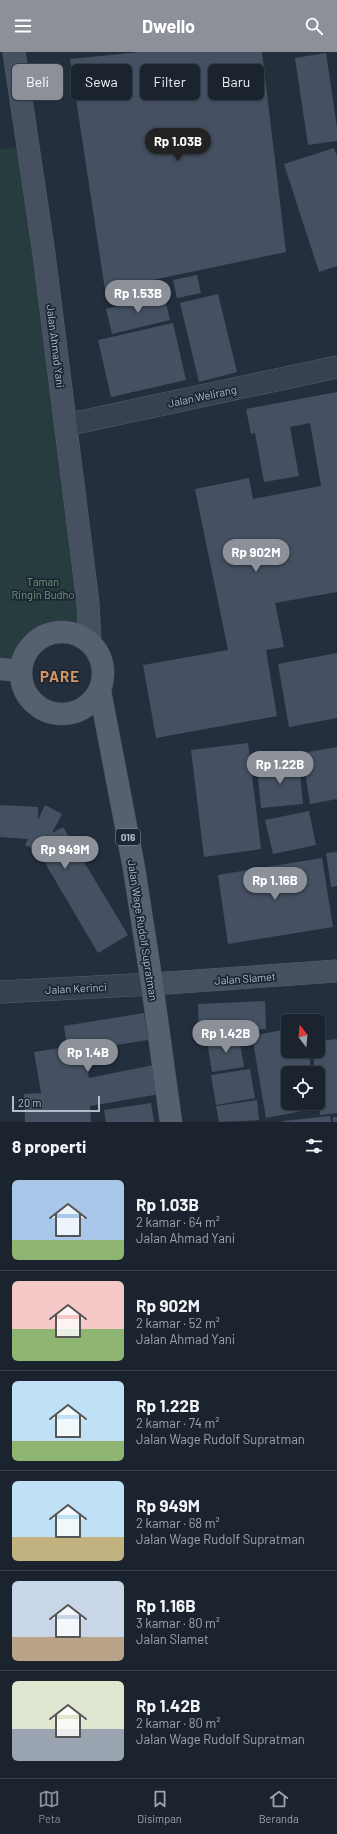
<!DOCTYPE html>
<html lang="id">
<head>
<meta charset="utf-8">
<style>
  :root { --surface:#1b232e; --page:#282f3a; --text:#f1f3f6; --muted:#a0a4aa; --line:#39404a; --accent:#8c9099 }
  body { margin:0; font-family:Barlow,sans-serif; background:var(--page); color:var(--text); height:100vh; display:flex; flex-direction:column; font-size:15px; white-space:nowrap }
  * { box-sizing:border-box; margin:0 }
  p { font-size:13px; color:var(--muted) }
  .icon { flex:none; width:22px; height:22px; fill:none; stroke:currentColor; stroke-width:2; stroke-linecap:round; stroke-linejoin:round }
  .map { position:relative; height:1070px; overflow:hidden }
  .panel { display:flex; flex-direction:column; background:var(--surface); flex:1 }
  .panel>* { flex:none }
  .hud { position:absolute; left:12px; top:12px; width:313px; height:36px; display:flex; gap:8px }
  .needle { width:26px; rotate:344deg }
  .tools { position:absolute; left:281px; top:962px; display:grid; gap:8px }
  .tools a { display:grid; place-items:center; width:44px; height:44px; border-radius:6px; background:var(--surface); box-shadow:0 1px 3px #0004,0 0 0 1px var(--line); font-size:20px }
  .scale { position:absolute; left:12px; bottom:10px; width:88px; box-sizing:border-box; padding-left:4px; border:2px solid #b4bcc9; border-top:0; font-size:11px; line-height:14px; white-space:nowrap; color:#b4bcc9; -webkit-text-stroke:3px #1d2633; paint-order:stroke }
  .price { position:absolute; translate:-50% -34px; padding:0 9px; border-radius:14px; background:var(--accent); color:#fff; font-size:13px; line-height:26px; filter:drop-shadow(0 1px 2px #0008) }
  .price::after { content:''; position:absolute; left:50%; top:24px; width:12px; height:9px; margin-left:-6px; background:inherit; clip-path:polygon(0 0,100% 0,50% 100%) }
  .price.on { background:#222; color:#fff }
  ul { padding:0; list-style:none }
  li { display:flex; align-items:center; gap:12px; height:100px; padding:0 12px }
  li+li { border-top:1px solid var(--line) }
  li span { display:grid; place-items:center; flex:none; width:112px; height:80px; border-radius:6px; color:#555 }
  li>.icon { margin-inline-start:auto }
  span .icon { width:48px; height:48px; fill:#fffc; stroke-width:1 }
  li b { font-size:17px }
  h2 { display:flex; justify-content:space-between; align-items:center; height:48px; padding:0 12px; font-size:17px }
  .chip { padding:0 14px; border-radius:6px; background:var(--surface); box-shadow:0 1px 3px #0004,0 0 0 1px var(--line); font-size:14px; line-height:36px }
  .chip.on { background:var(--accent); color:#fff }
  header { display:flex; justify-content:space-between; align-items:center; height:52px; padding:0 12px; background:var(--accent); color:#fff; font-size:18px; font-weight:700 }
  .tab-bar { display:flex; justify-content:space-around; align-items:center; height:56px; border-top:1px solid var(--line); background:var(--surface); font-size:11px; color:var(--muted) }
  .tab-bar a { display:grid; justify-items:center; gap:2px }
  .tab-bar .on { color:var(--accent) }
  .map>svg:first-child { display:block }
  .green { fill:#263c3f }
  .building { fill:#455162 }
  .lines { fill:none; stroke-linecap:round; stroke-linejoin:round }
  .street-casing { stroke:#565f6c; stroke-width:23 }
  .secondary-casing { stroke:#565f6c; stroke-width:23 }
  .primary-casing { stroke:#414a57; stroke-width:23 }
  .street { stroke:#38414e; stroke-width:22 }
  .secondary { stroke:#465061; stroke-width:22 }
  .primary { stroke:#56606e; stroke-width:22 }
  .labels { text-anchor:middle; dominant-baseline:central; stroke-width:3.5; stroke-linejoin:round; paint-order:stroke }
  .shield { fill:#1d2633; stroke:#878f9c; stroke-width:1 }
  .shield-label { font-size:10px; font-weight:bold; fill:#b4bcc9 }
  .street-label { font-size:11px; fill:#b4bcc9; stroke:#1d2633 }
  .park-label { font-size:11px; fill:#6b9a76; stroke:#1d2633 }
  .district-label { font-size:15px; font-weight:bold; letter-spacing:1px; fill:#d59563; stroke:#1d2633 }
</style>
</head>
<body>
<header><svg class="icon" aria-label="menu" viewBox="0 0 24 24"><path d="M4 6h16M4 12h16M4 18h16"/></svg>Dwello<svg class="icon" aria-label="search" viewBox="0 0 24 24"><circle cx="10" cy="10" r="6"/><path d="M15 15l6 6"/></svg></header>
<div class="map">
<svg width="337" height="1070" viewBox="0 0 337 1070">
  <rect width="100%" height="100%" fill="#242f3e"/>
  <path class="green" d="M27 96 90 590C59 569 28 581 21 619L0 617V97Z"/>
  <g class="building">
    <polygon points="141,0 262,0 286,200 105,238 70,7"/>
    <polygon points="326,1 337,76 337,89 308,93 295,6"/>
    <polygon points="334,96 337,104 337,214 319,220 284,112"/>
    <polygon points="197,223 201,241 177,246 173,228"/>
    <polygon points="218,242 237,320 199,330 180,251"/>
    <polygon points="164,243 170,268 112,282 106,257"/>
    <polygon points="173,271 186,328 111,345 98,288"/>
    <polygon points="337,340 337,540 275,551 284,595 266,598 277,664 156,686 143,613 228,598 195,437 249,426 253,447 321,434 310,371 290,375 299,424 264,430 255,381 251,382 246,357"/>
    <polygon points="337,601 337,666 289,675 278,612"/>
    <polygon points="248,691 261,797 204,805 191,698"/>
    <polygon points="337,695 337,747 310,752 302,701"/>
    <polygon points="299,710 303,752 261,756 257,714"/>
    <polygon points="0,753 38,755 38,768 45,753 62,762 52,781 63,775 128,883 98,901 38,799 25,793 28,787 0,785"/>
    <polygon points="309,759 316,793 273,802 265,768"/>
    <polygon points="337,800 337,834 331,835 326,801"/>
    <polygon points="322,806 333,875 228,892 218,823"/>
    <polygon points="265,949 266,977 199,981 198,952"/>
    <polygon points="144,961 148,988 84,998 89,1026 154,1013 160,1042 90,1054 91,1070 25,1070 24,1042 41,1041 34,1000 67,995 64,974"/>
    <polygon points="288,977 288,999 308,999 312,1021 288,1021 288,1051 317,1051 318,1056 266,1066 252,984"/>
    <polygon points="239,984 244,1015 212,1020 207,989"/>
    <polygon points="337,987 337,1061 320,1063 318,1021 315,1021 313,999 318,999 318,989"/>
    <polygon points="250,1017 255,1046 216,1053 211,1023"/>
    <polygon points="257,1048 259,1068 219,1070 216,1054"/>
    <polygon points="151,1051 154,1070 106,1070 104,1058"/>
    <polygon points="330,1064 331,1070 283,1070 283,1069"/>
    <rect x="333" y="1065" width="4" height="5"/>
  </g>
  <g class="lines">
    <g class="street-casing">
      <g id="street">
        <polyline points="66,373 337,315"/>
        <polyline points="0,940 152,932"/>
      </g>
    </g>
    <g class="secondary-casing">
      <g id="secondary">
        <polyline points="14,0 44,202 88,551 90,590"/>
        <polyline points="152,932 337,919"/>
      </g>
    </g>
    <g class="primary-casing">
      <g id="primary">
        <circle cx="62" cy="621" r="41"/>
        <polyline points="0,617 21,619"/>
        <polyline points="100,639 134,816 152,932 171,1070"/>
      </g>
    </g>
    <use href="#street" class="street"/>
    <use href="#secondary" class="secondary"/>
    <use href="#primary" class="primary"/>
  </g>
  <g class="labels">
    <rect class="shield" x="116" y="777" width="24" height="16" rx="3"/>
    <g class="shield-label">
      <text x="128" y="785">016</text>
    </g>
    <g class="street-label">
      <text transform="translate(56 294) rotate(83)">Jalan Ahmad Yani</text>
      <text transform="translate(202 344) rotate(-12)">Jalan Welirang</text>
      <text transform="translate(143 878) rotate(81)">Jalan Wage Rudolf Supratman</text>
      <text transform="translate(245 926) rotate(-4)">Jalan Slamet</text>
      <text transform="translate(76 936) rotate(-3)">Jalan Kerinci</text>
    </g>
    <g class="park-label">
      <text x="43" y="529">Taman<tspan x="43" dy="13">Ringin Budho</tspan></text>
    </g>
    <g class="district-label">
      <text x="60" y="624">PARE</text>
    </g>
  </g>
</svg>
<div class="tools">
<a><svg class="needle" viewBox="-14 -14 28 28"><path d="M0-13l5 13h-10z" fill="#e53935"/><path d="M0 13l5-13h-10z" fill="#a0a4aa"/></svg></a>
<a><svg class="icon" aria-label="locate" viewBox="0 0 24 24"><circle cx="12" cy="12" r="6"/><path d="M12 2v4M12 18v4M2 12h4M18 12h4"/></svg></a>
</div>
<div class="scale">20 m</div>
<b class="price on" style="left:178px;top:110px">Rp 1.03B</b>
<b class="price" style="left:138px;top:262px">Rp 1.53B</b>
<b class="price" style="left:256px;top:521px">Rp 902M</b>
<b class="price" style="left:280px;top:733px">Rp 1.22B</b>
<b class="price" style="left:65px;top:818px">Rp 949M</b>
<b class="price" style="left:275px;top:849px">Rp 1.16B</b>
<b class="price" style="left:226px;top:1002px">Rp 1.42B</b>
<b class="price" style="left:88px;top:1021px">Rp 1.4B</b>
<div class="hud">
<a class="chip on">Beli</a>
<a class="chip">Sewa</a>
<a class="chip">Filter</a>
<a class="chip">Baru</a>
</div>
</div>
<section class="panel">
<h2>8 properti<svg class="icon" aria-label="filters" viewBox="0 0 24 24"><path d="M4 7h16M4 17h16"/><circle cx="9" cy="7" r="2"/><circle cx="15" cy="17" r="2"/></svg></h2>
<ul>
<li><span style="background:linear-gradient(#a9c7e8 75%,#8fb573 0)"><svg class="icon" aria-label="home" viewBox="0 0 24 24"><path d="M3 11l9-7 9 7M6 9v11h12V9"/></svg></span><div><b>Rp 1.03B</b><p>2 kamar · 64 m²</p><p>Jalan Ahmad Yani</p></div></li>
<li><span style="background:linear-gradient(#f6c9c9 60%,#8fb573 0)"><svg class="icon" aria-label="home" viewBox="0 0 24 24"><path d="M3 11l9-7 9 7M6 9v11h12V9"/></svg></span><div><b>Rp 902M</b><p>2 kamar · 52 m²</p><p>Jalan Ahmad Yani</p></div></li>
<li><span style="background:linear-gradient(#bfe0f5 75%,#8fb573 0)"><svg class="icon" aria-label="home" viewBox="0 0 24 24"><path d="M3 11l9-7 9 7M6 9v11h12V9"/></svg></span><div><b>Rp 1.22B</b><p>2 kamar · 74 m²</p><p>Jalan Wage Rudolf Supratman</p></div></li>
<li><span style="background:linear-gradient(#bfe0f5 70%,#c2b280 0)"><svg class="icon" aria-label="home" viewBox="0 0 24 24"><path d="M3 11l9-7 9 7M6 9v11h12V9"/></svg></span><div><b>Rp 949M</b><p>2 kamar · 68 m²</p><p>Jalan Wage Rudolf Supratman</p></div></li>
<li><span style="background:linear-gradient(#c9d6e8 70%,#b9a48a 0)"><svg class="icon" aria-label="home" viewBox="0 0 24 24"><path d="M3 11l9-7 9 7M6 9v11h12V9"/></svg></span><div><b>Rp 1.16B</b><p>3 kamar · 80 m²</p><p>Jalan Slamet</p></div></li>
<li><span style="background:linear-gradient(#dfe7d0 60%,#9aa5b1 0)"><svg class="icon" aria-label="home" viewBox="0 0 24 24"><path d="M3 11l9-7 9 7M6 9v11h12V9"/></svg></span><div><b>Rp 1.42B</b><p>2 kamar · 80 m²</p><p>Jalan Wage Rudolf Supratman</p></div></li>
</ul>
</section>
<nav class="tab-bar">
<a class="on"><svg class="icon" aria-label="map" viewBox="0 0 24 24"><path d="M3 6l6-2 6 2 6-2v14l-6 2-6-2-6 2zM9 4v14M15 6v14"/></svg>Peta</a>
<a><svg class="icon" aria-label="saved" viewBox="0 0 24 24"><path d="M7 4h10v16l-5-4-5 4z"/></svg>Disimpan</a>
<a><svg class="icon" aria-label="home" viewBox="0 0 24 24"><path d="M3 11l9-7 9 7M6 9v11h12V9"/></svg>Beranda</a>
</nav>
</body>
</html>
